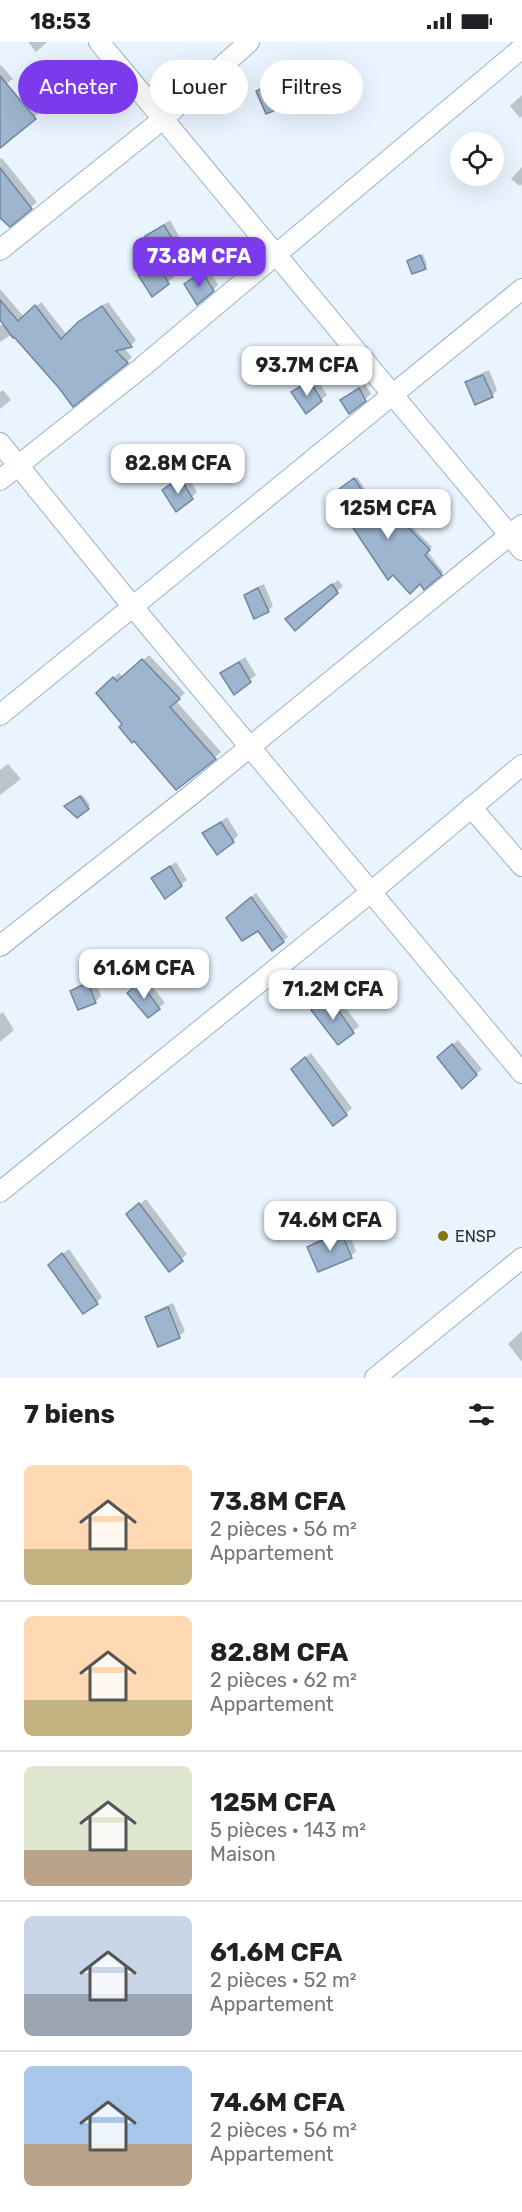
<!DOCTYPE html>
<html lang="fr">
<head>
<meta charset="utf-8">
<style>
  :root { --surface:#fff; --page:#f2f2f2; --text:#202124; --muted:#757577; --line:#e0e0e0; --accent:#7c3aed }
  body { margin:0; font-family:Rubik,sans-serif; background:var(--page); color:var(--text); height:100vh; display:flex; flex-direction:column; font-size:22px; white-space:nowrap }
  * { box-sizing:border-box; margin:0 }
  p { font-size:20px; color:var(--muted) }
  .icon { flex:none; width:33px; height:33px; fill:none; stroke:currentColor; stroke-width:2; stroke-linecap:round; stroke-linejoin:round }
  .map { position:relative; height:1336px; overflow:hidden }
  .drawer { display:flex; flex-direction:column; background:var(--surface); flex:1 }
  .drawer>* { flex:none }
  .guide { position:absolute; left:18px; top:18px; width:486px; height:54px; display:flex; gap:12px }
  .tools { position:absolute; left:450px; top:90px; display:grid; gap:12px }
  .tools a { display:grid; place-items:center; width:54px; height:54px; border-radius:50%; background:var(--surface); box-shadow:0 6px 24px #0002; font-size:30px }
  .price { position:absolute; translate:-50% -51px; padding:0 14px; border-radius:12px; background:#fff; color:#222; font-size:20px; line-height:39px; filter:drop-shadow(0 2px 3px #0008) }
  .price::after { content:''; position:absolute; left:50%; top:36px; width:18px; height:14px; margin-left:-9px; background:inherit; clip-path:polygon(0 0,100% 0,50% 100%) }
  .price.active { background:var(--accent); color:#fff }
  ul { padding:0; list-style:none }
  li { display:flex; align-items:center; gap:18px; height:150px; padding:0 24px }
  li+li { border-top:2px solid var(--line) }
  li span { display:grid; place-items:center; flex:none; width:168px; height:120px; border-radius:9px; color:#555 }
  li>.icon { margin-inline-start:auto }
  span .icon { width:72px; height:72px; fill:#fffc; stroke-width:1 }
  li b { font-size:26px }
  h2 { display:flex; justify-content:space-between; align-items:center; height:72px; padding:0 24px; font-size:26px }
  .chip { padding:0 21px; border-radius:27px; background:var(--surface); box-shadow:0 6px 24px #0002; font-size:21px; line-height:54px }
  .chip.active { background:var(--accent); color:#fff }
  .status { display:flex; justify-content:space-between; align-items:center; height:42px; padding:0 30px; background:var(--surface); direction:ltr }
  .status svg { height:16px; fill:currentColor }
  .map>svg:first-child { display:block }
  .shadow { fill:#0003 }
  .building { fill:#9db5cf; stroke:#70879e; stroke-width:1.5 }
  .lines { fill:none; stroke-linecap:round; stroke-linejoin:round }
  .minor-casing { stroke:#9ab2cb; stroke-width:22 }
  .minor { stroke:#fff; stroke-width:20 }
  .poi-dot { fill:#857212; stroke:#eaf4fe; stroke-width:2 }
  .labels { text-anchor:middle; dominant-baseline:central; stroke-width:5; stroke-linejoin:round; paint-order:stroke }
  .poi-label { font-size:16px; fill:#242e38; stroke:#eaf4fe; text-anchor:start }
</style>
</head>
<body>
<div class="status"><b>18:53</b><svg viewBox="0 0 49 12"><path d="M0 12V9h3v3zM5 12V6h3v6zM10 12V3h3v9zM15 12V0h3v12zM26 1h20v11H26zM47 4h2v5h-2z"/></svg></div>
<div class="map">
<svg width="522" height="1336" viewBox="0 0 522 1336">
  <rect width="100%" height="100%" fill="#eaf4fe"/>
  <g class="shadow">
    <polygon points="28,0 47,0 36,10"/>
    <polygon points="1,23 13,37 0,46 0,24"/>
    <polygon points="281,36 290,57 284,63 257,49 263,43"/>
    <polygon points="522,53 522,74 520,76 510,64"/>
    <polygon points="29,57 40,70 0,104 0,80"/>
    <polygon points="2,116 37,160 10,183 0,174 0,117"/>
    <polygon points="522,125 522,142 520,144 511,137"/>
    <polygon points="170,178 180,196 175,202 147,194"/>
    <polygon points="423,212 427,223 425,225 409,219"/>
    <polygon points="163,217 174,235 153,253 140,233"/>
    <polygon points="208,226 218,243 213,248 186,242"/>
    <polygon points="0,247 24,275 41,260 67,293 85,275 108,260 136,298 131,303 123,305 132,315 127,320 60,345 15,293 11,293 0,300 0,284 4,281 0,276"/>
    <polygon points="489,328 497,348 492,354 467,341 473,335"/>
    <polygon points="316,335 327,353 306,370 293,351"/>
    <polygon points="365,342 371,352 350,370 342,358"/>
    <polygon points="3,348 11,358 0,367 0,350"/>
    <polygon points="186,432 197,450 192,455 164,448"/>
    <polygon points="357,435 374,460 383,457 393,475 398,470 405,483 408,481 432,505 427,509 443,530 424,546 340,448"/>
    <polygon points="338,538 343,544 295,587 287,577"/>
    <polygon points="264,542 273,564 268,569 245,553 251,548"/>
    <polygon points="149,613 185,651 176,659 221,710 176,746 124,682 103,645 119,631 123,635"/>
    <polygon points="245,615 256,633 235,650 222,631"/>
    <polygon points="8,722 21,737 0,753 0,728"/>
    <polygon points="82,753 90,763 88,766 66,764"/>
    <polygon points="227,775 238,793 233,799 204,791"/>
    <polygon points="176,820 187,838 181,843 153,836"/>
    <polygon points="256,851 288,895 283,899 258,887 233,871"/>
    <polygon points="146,936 165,961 148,974 135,946"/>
    <polygon points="94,937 101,954 95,960 72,949 77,944"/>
    <polygon points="335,951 359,984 339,1001 319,963"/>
    <polygon points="3,970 14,988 0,1000 0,972"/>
    <polygon points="458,998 482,1027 462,1045 444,1010"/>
    <polygon points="311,1011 352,1066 346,1072 298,1021"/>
    <polygon points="146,1157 187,1212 169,1228 134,1167"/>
    <polygon points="347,1186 356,1209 351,1214 309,1205 314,1200"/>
    <polygon points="69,1207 102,1255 97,1260 55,1218"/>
    <polygon points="173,1261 185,1289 179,1294 159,1303 147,1275 153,1270"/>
    <polygon points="522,1289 522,1320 508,1302"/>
  </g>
  <g class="building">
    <polygon points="0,34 36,77 0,106"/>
    <polygon points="275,40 285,64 266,72 256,49"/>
    <polygon points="0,126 32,167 10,185 0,176"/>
    <polygon points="164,183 176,203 159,216 145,194"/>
    <polygon points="420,213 426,227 412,232 407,219"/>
    <polygon points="157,221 169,242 152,255 138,233"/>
    <polygon points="202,230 214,249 197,263 184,242"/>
    <polygon points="0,258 18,279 35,263 61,297 78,280 102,264 132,305 116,309 128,321 73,365 59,346 14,295 13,296 0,278"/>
    <polygon points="483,333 493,355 475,363 465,340"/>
    <polygon points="310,339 322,359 306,372 291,350"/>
    <polygon points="359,346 366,359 349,372 340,358"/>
    <polygon points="180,436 193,457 176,470 162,448"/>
    <polygon points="354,436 371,462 380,459 390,476 395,471 402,484 405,482 430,508 425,513 442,533 424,548 420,542 410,552 393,533 388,538 347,477 345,478 335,450"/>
    <polygon points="332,542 338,551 295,589 285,577"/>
    <polygon points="258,546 269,570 254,577 244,553"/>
    <polygon points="142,617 180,657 170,665 216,717 176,748 134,699 132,701 119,685 122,682 96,651 113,635 117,639"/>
    <polygon points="239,620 251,640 234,653 220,631"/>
    <polygon points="80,754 89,767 77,776 64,764"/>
    <polygon points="221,780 234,800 217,813 202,791"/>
    <polygon points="170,824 182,844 165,857 151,836"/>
    <polygon points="251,855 284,900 272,909 258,889 242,899 226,876"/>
    <polygon points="140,940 160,967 148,976 127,951"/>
    <polygon points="88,941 96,961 78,968 70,949"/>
    <polygon points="329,955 354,991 338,1003 311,968"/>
    <polygon points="452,1002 477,1033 462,1047 437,1015"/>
    <polygon points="305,1015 347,1073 333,1084 291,1027"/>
    <polygon points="139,1161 183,1219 169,1230 126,1172"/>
    <polygon points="341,1190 352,1216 318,1230 307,1205"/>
    <polygon points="62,1211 98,1262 83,1272 48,1223"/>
    <polygon points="168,1265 180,1296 158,1305 145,1275"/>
  </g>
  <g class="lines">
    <g class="minor-casing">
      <g id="minor">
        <polyline points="99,0 522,508"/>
        <polyline points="0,208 163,77 249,0"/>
        <polyline points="0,401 133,565 522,1031"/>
        <polyline points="0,438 141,326 522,6"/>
        <polyline points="0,673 522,247"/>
        <polyline points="471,765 522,824"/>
        <polyline points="0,904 191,753 522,483"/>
        <polyline points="0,1150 371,850 522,723"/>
        <polyline points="375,1336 522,1216"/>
      </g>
    </g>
    <use href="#minor" class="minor"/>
  </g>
  <circle class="poi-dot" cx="443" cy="1194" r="6"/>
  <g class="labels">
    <g class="poi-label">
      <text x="455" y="1194">ENSP</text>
    </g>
  </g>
</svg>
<div class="tools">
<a><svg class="icon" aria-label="locate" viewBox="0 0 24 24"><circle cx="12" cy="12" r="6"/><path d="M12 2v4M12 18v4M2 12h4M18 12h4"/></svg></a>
</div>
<b class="price active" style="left:199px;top:246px">73.8M CFA</b>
<b class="price" style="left:307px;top:355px">93.7M CFA</b>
<b class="price" style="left:178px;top:453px">82.8M CFA</b>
<b class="price" style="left:388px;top:498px">125M CFA</b>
<b class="price" style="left:144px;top:958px">61.6M CFA</b>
<b class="price" style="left:333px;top:979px">71.2M CFA</b>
<b class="price" style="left:330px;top:1210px">74.6M CFA</b>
<div class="guide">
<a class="chip active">Acheter</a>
<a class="chip">Louer</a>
<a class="chip">Filtres</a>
</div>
</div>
<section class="drawer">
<h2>7 biens<svg class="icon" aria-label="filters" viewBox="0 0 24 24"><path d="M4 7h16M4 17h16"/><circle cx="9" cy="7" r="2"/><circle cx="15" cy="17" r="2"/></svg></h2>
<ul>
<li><span style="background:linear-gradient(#ffd9b3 70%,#c2b280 0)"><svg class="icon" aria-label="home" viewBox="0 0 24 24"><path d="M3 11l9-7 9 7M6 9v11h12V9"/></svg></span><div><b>73.8M CFA</b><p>2 pièces · 56 m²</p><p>Appartement</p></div></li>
<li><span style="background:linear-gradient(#ffd9b3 70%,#c2b280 0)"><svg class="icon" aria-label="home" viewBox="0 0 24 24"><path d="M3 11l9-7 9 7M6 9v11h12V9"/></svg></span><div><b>82.8M CFA</b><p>2 pièces · 62 m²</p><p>Appartement</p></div></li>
<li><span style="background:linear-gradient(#dfe7d0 70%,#b9a48a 0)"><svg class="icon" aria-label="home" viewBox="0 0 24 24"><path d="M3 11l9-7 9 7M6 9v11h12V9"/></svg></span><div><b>125M CFA</b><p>5 pièces · 143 m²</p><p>Maison</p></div></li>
<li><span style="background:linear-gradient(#c9d6e8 65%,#9aa5b1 0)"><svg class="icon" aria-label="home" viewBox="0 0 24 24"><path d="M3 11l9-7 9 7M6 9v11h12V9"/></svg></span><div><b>61.6M CFA</b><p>2 pièces · 52 m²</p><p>Appartement</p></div></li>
<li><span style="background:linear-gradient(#a9c7e8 65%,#b9a48a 0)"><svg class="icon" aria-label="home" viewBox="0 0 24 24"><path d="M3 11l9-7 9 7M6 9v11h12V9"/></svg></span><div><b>74.6M CFA</b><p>2 pièces · 56 m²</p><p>Appartement</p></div></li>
</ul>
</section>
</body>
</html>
